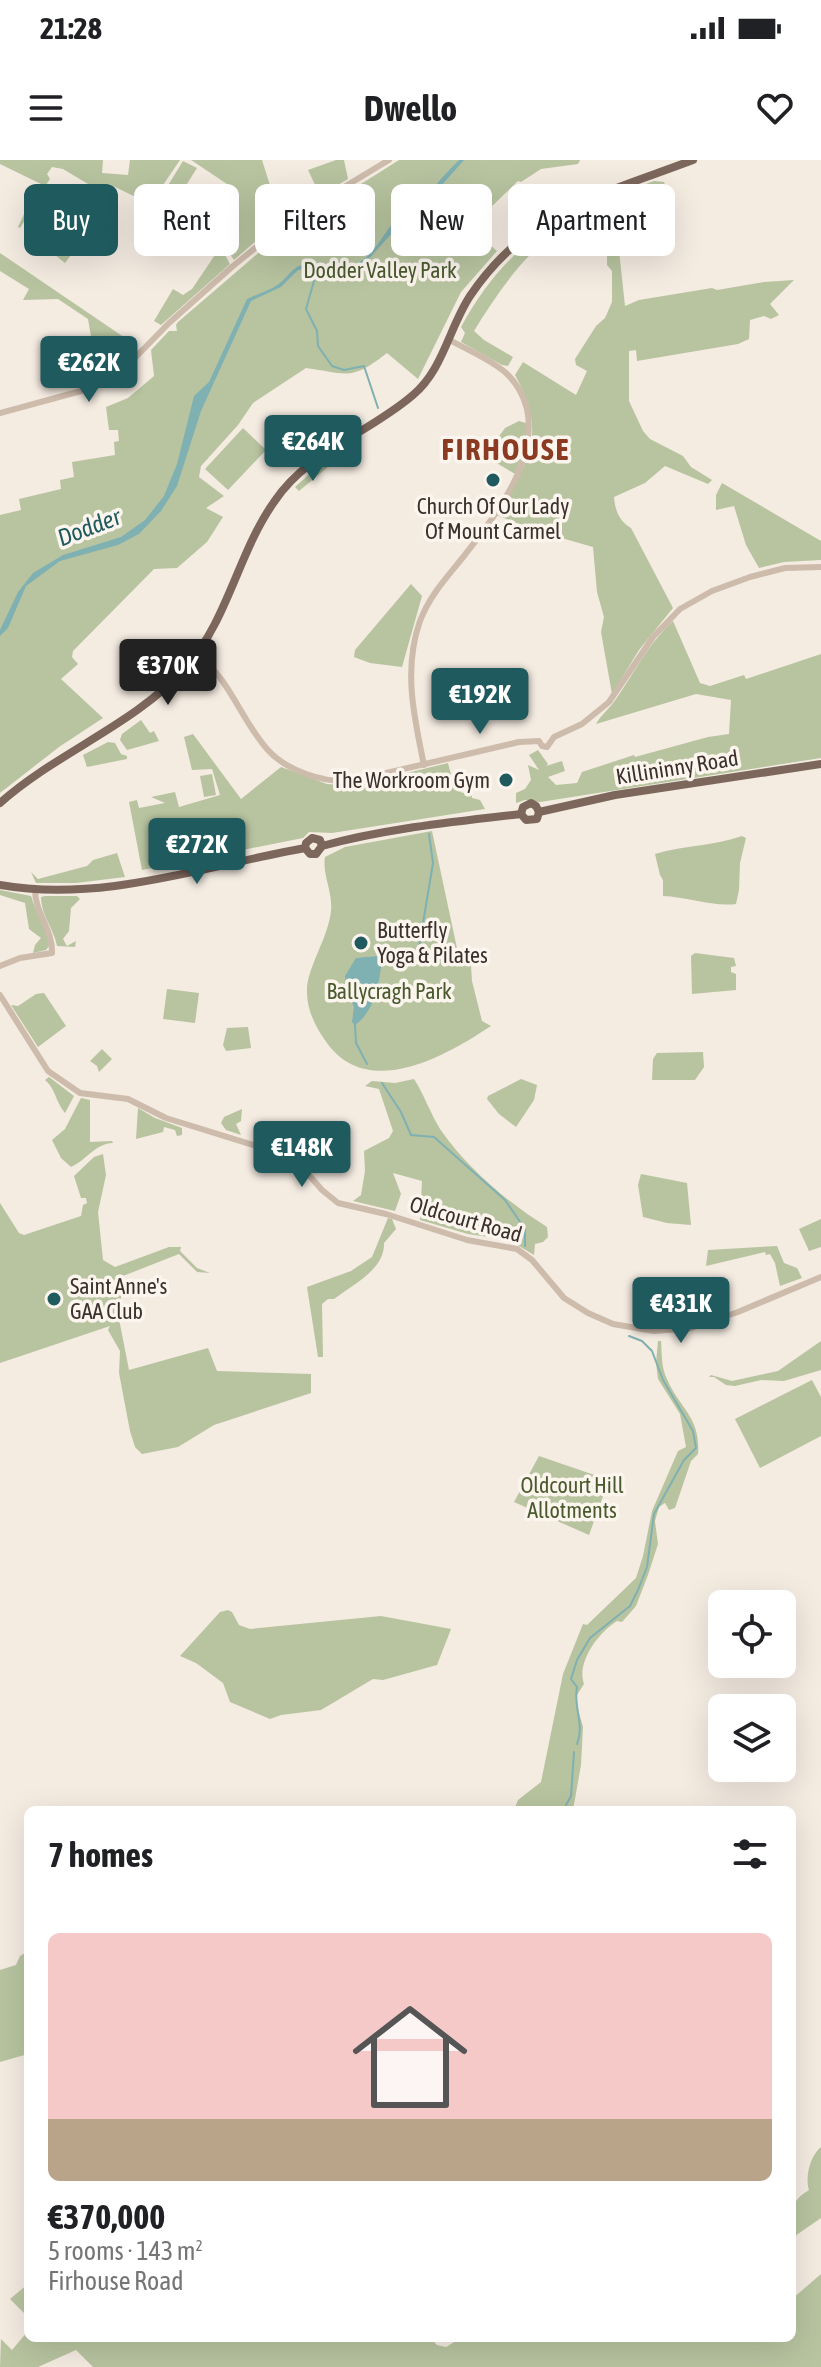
<!DOCTYPE html>
<html lang="en">
<head>
<meta charset="utf-8">
<style>
  :root { --surface:#fff; --page:#f6f6f6; --text:#202124; --muted:#757577; --accent:#1f5a5e }
  body { margin:0; font-family:"Asap Condensed",sans-serif; background:var(--page); color:var(--text); height:100vh; display:flex; flex-direction:column; font-size:30px; white-space:nowrap }
  * { box-sizing:border-box; margin:0 }
  p { font-size:26px; color:var(--muted) }
  .icon { flex:none; width:44px; height:44px; fill:none; stroke:currentColor; stroke-width:2; stroke-linecap:round; stroke-linejoin:round }
  .map { position:relative; flex:1; overflow:hidden }
  .sheet { position:absolute; left:24px; top:1646px; width:772px; height:536px; display:flex; flex-direction:column; background:var(--surface); border-radius:12px; box-shadow:0 8px 32px #0002 }
  .sheet>* { flex:none }
  .hud { position:absolute; left:24px; top:24px; width:774px; height:72px; display:flex; gap:16px }
  .fabs { position:absolute; left:708px; top:1430px; display:grid; gap:16px }
  .fabs a { display:grid; place-items:center; width:88px; height:88px; border-radius:12px; background:var(--surface); box-shadow:0 8px 32px #0002; font-size:40px }
  .price { position:absolute; translate:-50% -68px; padding:0 18px; border-radius:8px; background:var(--accent); color:#fff; font-size:26px; line-height:52px; filter:drop-shadow(0 2px 4px #0008) }
  .price::after { content:''; position:absolute; left:50%; top:48px; width:24px; height:18px; margin-left:-12px; background:inherit; clip-path:polygon(0 0,100% 0,50% 100%) }
  .price.selected { background:#222; color:#fff }
  ul { padding:0; list-style:none }
  li { display:grid; align-content:center; gap:16px; height:424px; padding:0 24px }
  li span { display:grid; place-items:center; height:248px; border-radius:12px; color:#555 }
  li>.icon { margin-inline-start:auto }
  span .icon { width:144px; height:144px; fill:#fffc; stroke-width:1 }
  li b { font-size:34px }
  h2 { display:flex; justify-content:space-between; align-items:center; height:96px; padding:0 24px; font-size:34px }
  .chip { padding:0 28px; border-radius:12px; background:var(--surface); box-shadow:0 8px 32px #0002; font-size:28px; line-height:72px }
  .chip.selected { background:var(--accent); color:#fff }
  .status { display:flex; justify-content:space-between; align-items:center; height:56px; padding:0 40px; background:var(--surface); direction:ltr }
  .status svg { height:22px; fill:currentColor }
  header { display:flex; justify-content:space-between; align-items:center; height:104px; padding:0 24px; background:var(--surface); font-size:36px; font-weight:700 }
  .map>svg:first-child { display:block }
  .green { fill:#b8c4a0 }
  .water { fill:#7fb0b2 }
  .lines { fill:none; stroke-linecap:round; stroke-linejoin:round }
  .stream { stroke:#7fb0b2; stroke-width:2 }
  .minor { stroke:#cdbbac; stroke-width:6 }
  .major { stroke:#7d675c; stroke-width:8 }
  .poi-dot { fill:#1f5a5e; stroke:#fbf5ee; stroke-width:3 }
  .labels { text-anchor:middle; dominant-baseline:central; stroke-width:7; stroke-linejoin:round; paint-order:stroke }
  .park-label { font-size:22px; fill:#4a5a2e; stroke:#fbf5ee }
  .poi-label { font-size:22px; fill:#3b302b; stroke:#fbf5ee; text-anchor:start }
  .street-label { font-size:22px; fill:#3b302b; stroke:#fbf5ee }
  .water-label { font-size:24px; font-style:italic; fill:#1f5a5e; stroke:#fbf5ee }
  .district-label { font-size:30px; font-weight:bold; letter-spacing:2px; fill:#8c3b22; stroke:#fbf5ee }
</style>
</head>
<body>
<div class="status"><b>21:28</b><svg viewBox="0 0 49 12"><path d="M0 12V9h3v3zM5 12V6h3v6zM10 12V3h3v9zM15 12V0h3v12zM26 1h20v11H26zM47 4h2v5h-2z"/></svg></div>
<header><svg class="icon" aria-label="menu" viewBox="0 0 24 24"><path d="M4 6h16M4 12h16M4 18h16"/></svg>Dwello<svg class="icon" aria-label="heart" viewBox="0 0 24 24"><path d="M12 20l-8-8c-3-5 5-10 8-4 3-6 11-1 8 4z"/></svg></header>
<div class="map">
<svg width="821" height="2207" viewBox="0 0 821 2207">
  <rect width="100%" height="100%" fill="#f4ebe1"/>
  <g class="green">
    <polygon points="0,0 103,0 102,13 128,15 130,0 180,0 150,44 109,24 103,33 63,9 52,7 47,14 50,19 45,26 0,4"/>
    <polygon points="191,0 262,0 274,38 304,29 306,38 304,44 284,57 234,100 221,80 207,68 224,41 227,24"/>
    <polygon points="336,0 344,0 348,19 326,32 318,31 308,10"/>
    <path d="M399 0H580L578 4 541 9 521 22 518 21 489 49 480 76 497 91 461 132 418 219 387 193C351 221 349 214 306 208L253 243 238 265 201 306 199 317 224 336 206 348 223 357 207 382 177 408 154 409 73 491 72 497 78 504 61 519 103 558 59 587 0 633V355L21 350 19 339 61 329 60 320 74 317 72 302 115 295 114 282 119 281 118 270H109L106 247 128 238 154 216 151 190 169 171H177L176 165 178 162 277 77Z"/>
    <polygon points="183,1 197,8 180,35 167,27"/>
    <path d="M654 21 664 22 667 30 665 34 614 44 625 146 639 140 712 128 717 130 764 122 794 120 770 144 779 155 771 159 764 156 750 160 749 179 738 184 637 201 636 190 629 191V241L643 271 650 279 683 296 691 307 712 320 708 324 665 306 645 323 614 337C615 350 619 361 631 368L673 448 639 490 612 534 601 472 604 457 597 432 593 387 537 371 496 355C529 303 548 274 515 215L523 202 576 235 587 211 576 205 575 199 596 166 605 158 612 142V111L607 105V66L597 48C540 72 505 120 474 171L484 180 513 197 508 206 502 205 461 182 465 173 461 167C509 79 563 54 654 21Z"/>
    <polygon points="36,28 42,34 20,68 18,67"/>
    <polygon points="29,68 71,95 65,103 29,74"/>
    <polygon points="205,71 217,80 230,104 161,165 154,161 173,129 183,135 192,129 217,92 201,78"/>
    <polygon points="0,93 137,186 133,190 114,180 94,194 88,159 58,139 23,140 29,129 0,111"/>
    <polygon points="519,261 526,263 526,284 515,314 485,296 505,268"/>
    <polygon points="243,268 266,290 228,330 205,309"/>
    <polygon points="363,278 299,331 295,327 325,300"/>
    <polygon points="722,323 821,381 821,400 784,402 759,408 746,385 734,346 716,350 716,335"/>
    <polygon points="411,424 422,436 402,507 370,503 354,497 355,490"/>
    <path d="M673 461 700 523 710 526 744 515 746 519 821 494V598L540 642 525 640 516 643V633L525 629 531 620 528 605 539 610 529 595 538 590 548 604 546 606 562 601 565 611 548 617 556 625 577 623 582 612 634 595 635 597 708 577 729 574 731 540 696 534 596 564C601 555 610 548 616 539 635 512 648 484 673 461Z"/>
    <polygon points="141,560 150,573 154,571 159,581 127,590 120,580 122,574"/>
    <polygon points="193,574 241,639 281,607 327,624 353,626 448,603 455,630 461,630 462,633 471,632 472,638 480,640 485,649 332,673 309,672 303,678 142,710 129,642 137,640 139,648 165,643 151,637 175,632 179,647 220,635 212,609 192,610 184,577"/>
    <polygon points="108,582 115,583 121,594 127,596 127,599 87,607 83,595"/>
    <polygon points="212,614 216,635 204,637 200,616"/>
    <path d="M432 671 458 793 470 791 472 821 482 861 491 866C447 895 369 941 327 883 316 868 307 851 307 832 306 809 328 779 331 751 333 732 322 714 325 697L345 687Z"/>
    <path d="M742 676 746 678 740 703 739 730 736 744C713 747 687 737 663 736V720L660 715 655 694C685 685 714 686 742 676Z"/>
    <polygon points="117,693 125,717 76,723 36,723 31,712 38,719 87,706 93,700"/>
    <path d="M0 730 31 736C36 753 47 769 49 786L46 790 33 793 35 785 41 778 29 769 25 743 0 735Z"/>
    <path d="M45 736H77L80 739 71 748 69 771 63 779 67 786 76 781 75 787 57 786C54 769 41 755 41 737Z"/>
    <polygon points="695,793 734,798 736,806 731,807 731,812 736,814 736,830 692,834 691,796"/>
    <polygon points="167,829 199,833 195,863 163,859"/>
    <polygon points="44,833 66,866 38,887 11,845 18,846 36,834"/>
    <polygon points="248,867 251,888 226,891 223,885 227,868"/>
    <polygon points="102,889 112,899 99,912 97,906 90,901"/>
    <polygon points="703,892 704,907 695,920 652,920 653,899 657,893"/>
    <path d="M49 917 74 936 65 953C55 941 56 929 45 920Z"/>
    <path d="M414 919C424 934 430 953 440 969 467 1008 507 1042 547 1067L548 1077 543 1082 535 1084 534 1095 509 1080 468 1074 420 1060 422 1021 393 1013 401 1034 395 1051 353 1041 361 1035 365 1011 364 991 389 978 393 971 379 929 365 926 372 921 395 923Z"/>
    <polygon points="521,919 537,925 534,940 516,967 499,954 487,939 488,936"/>
    <path d="M81 938 90 940V982L112 981 113 983C94 984 87 1000 71 1007L61 998 52 980 65 969Z"/>
    <polygon points="138,948 155,958 182,968 182,975 177,976 175,970 164,967 163,972 136,979"/>
    <polygon points="242,949 241,961 236,964 241,975 226,970 221,963 224,957"/>
    <polygon points="103,994 106,1015 98,1052 103,1100 115,1107 169,1087 181,1087 180,1091 197,1108 210,1113 197,1112 179,1094 123,1116 119,1159 129,1210 208,1188 217,1211 311,1214 311,1233 214,1265 178,1287 142,1294 135,1287 130,1271 119,1213 120,1191 108,1170 110,1166 0,1203 0,1043 19,1073 24,1075 81,1056 83,1045 87,1043 86,1038 81,1038 74,1016 94,997"/>
    <polygon points="641,1014 687,1023 691,1065 667,1063 643,1057 638,1025"/>
    <path d="M388 1058 392 1059 396 1069 384 1083C385 1109 354 1124 334 1139H328L322 1144 323 1197H318L307 1127 351 1111 372 1097Z"/>
    <polygon points="821,1059 821,1087 809,1091 799,1069"/>
    <polygon points="777,1086 784,1103 797,1108 802,1118 780,1126 775,1103 770,1094 766,1095 765,1092 706,1106 708,1090"/>
    <path d="M658 1181H661C662 1194 661 1207 667 1219 679 1248 701 1257 698 1294L691 1301 675 1348 669 1350 665 1343 659 1347 655 1361 658 1384 648 1415 636 1446 622 1462 617 1461C599 1472 576 1502 584 1524L577 1535V1546L583 1567 581 1605 573 1650H514L518 1640 541 1622 563 1514 583 1464 587 1465 636 1418 643 1396 652 1351 678 1291 686 1287 680 1254 658 1219 656 1203Z"/>
    <polygon points="821,1181 821,1210 784,1221 761,1220 735,1226 726,1225 714,1217 709,1217 711,1215 732,1221 778,1211"/>
    <polygon points="812,1220 821,1237 821,1276 760,1308 735,1259"/>
    <polygon points="539,1296 609,1320 589,1375 514,1342"/>
    <polygon points="228,1450 232,1452 239,1465 250,1469 381,1456 451,1469 437,1505 383,1520 373,1519 321,1550 281,1555 270,1559 230,1542 223,1523 196,1503 180,1496 220,1452"/>
    <polygon points="28,1791 28,1894 0,1902 0,1810 16,1805 20,1796"/>
    <path d="M821 1987V2058L792 2078C792 2055 787 2043 809 2030 805 2017 810 1996 821 1987Z"/>
    <polygon points="821,2114 821,2207 93,2207 76,2190 38,2207 0,2207 1,2179 12,2190 28,2171 28,2178 430,2178 437,2185 446,2187 461,2178 792,2178 792,2139"/>
    <polygon points="28,2124 28,2157 10,2139"/>
  </g>
  <g class="water">
    <path d="M459 0H464L417 53 401 63 366 102 338 111 328 108 298 110 281 127 251 141 201 251 177 326 161 351 139 374 118 385 60 401 26 426 8 468 0 476V470L18 432 33 413 63 395 121 377 145 360 164 336 177 304 194 236 209 222 247 139C257 134 272 130 280 123 289 116 292 107 304 104 320 100 336 111 351 106 375 98 383 71 398 58 406 52 416 49 423 41 434 26 446 13 459 0Z"/>
    <path d="M379 796 382 800C379 824 375 851 355 865L352 862 354 847 347 830 345 816 356 798Z"/>
  </g>
  <g class="lines">
    <g class="stream">
      <polyline points="330,107 316,114 306,149 317,171 318,186 332,206 344,210 364,206 378,248"/>
      <polyline points="382,801 394,797 412,802 417,799 433,703 429,674"/>
      <polyline points="355,864 356,883 367,904"/>
      <polyline points="382,923 401,952 411,975 434,977 505,1040 525,1069 525,1086"/>
      <path d="M577 1584C585 1565 573 1547 577 1527L571 1519 577 1500 590 1478 630 1446 638 1430 647 1407 654 1354 684 1300 696 1288 693 1271 663 1220 652 1191 642 1181 629 1176"/>
      <polyline points="566,1645 571,1636 574,1592"/>
    </g>
    <g class="minor">
      <polyline points="0,253 81,231 114,215 127,206 169,163 233,106 291,59 389,0"/>
      <path d="M197 494C232 522 239 557 267 589 286 611 324 623 352 621L519 582 539 581 542 586 547 587 554 577 582 564 609 542 653 477 680 449 712 431 750 417 785 408 821 407"/>
      <path d="M424 605C414 557 403 509 420 461 430 435 447 417 464 396 495 356 538 302 527 249 524 236 516 222 506 213 490 199 467 190 448 179"/>
      <path d="M0 806 20 798 52 793C53 770 35 753 35 730"/>
      <polyline points="0,835 48,911 80,933 128,939 166,958 276,992 301,1006 322,1030 338,1043 386,1054 467,1080 517,1089 532,1100 564,1138 588,1153 613,1164 654,1171 691,1168 738,1152 821,1117"/>
    </g>
    <g class="major">
      <path d="M0 643C57 592 135 565 186 507 228 460 238 393 274 342 308 291 368 274 413 235 443 210 449 168 470 136 528 50 603 34 693 0"/>
      <polyline points="521,654 523,647 531,643 536,646 539,652"/>
      <path d="M305 688 310 694H316L322 686C387 668 455 662 521 654L526 660 537 659 539 652 615 635 821 604"/>
      <path d="M0 725C102 743 205 706 305 688L306 683 312 678 320 680 322 686"/>
    </g>
  </g>
  <g class="poi-dot">
    <circle cx="493" cy="320" r="8"/>
    <circle cx="506" cy="620" r="8"/>
    <circle cx="361" cy="783" r="8"/>
    <circle cx="54" cy="1139" r="8"/>
  </g>
  <g class="labels">
    <g class="park-label">
      <text x="380" y="110">Dodder Valley Park</text>
      <text x="389" y="831">Ballycragh Park</text>
      <text x="572" y="1325">Oldcourt Hill<tspan x="572" dy="25">Allotments</tspan></text>
    </g>
    <g class="poi-label">
      <text x="493" y="346" text-anchor="middle">Church Of Our Lady<tspan x="493" dy="25">Of Mount Carmel</tspan></text>
      <text x="490" y="620" text-anchor="end">The Workroom Gym</text>
      <text x="377" y="770">Butterfly<tspan x="377" dy="25">Yoga &amp; Pilates</tspan></text>
      <text x="70" y="1126">Saint Anne's<tspan x="70" dy="25">GAA Club</tspan></text>
    </g>
    <g class="street-label">
      <text transform="translate(677 607) rotate(-9)">Killininny Road</text>
      <text transform="translate(466 1059) rotate(16)">Oldcourt Road</text>
    </g>
    <g class="water-label">
      <text transform="translate(89 367) rotate(-21)">Dodder</text>
    </g>
    <g class="district-label">
      <text x="506" y="289">FIRHOUSE</text>
    </g>
  </g>
</svg>
<div class="fabs">
<a><svg class="icon" aria-label="locate" viewBox="0 0 24 24"><circle cx="12" cy="12" r="6"/><path d="M12 2v4M12 18v4M2 12h4M18 12h4"/></svg></a>
<a><svg class="icon" aria-label="layers" viewBox="0 0 24 24"><path d="M12 4l9 5-9 5-9-5zM3 14l9 5 9-5"/></svg></a>
</div>
<b class="price" style="left:89px;top:244px">€262K</b>
<b class="price" style="left:313px;top:323px">€264K</b>
<b class="price selected" style="left:168px;top:547px">€370K</b>
<b class="price" style="left:480px;top:576px">€192K</b>
<b class="price" style="left:197px;top:726px">€272K</b>
<b class="price" style="left:302px;top:1029px">€148K</b>
<b class="price" style="left:681px;top:1185px">€431K</b>
<div class="hud">
<a class="chip selected">Buy</a>
<a class="chip">Rent</a>
<a class="chip">Filters</a>
<a class="chip">New</a>
<a class="chip">Apartment</a>
</div>
<section class="sheet">
<h2>7 homes<svg class="icon" aria-label="filters" viewBox="0 0 24 24"><path d="M4 7h16M4 17h16"/><circle cx="9" cy="7" r="2"/><circle cx="15" cy="17" r="2"/></svg></h2>
<ul>
<li><span style="background:linear-gradient(#f6c9c9 75%,#b9a48a 0)"><svg class="icon" aria-label="home" viewBox="0 0 24 24"><path d="M3 11l9-7 9 7M6 9v11h12V9"/></svg></span><div><b>€370,000</b><p>5 rooms · 143 m²</p><p>Firhouse Road</p></div></li>
</ul>
</section>
</div>
</body>
</html>
